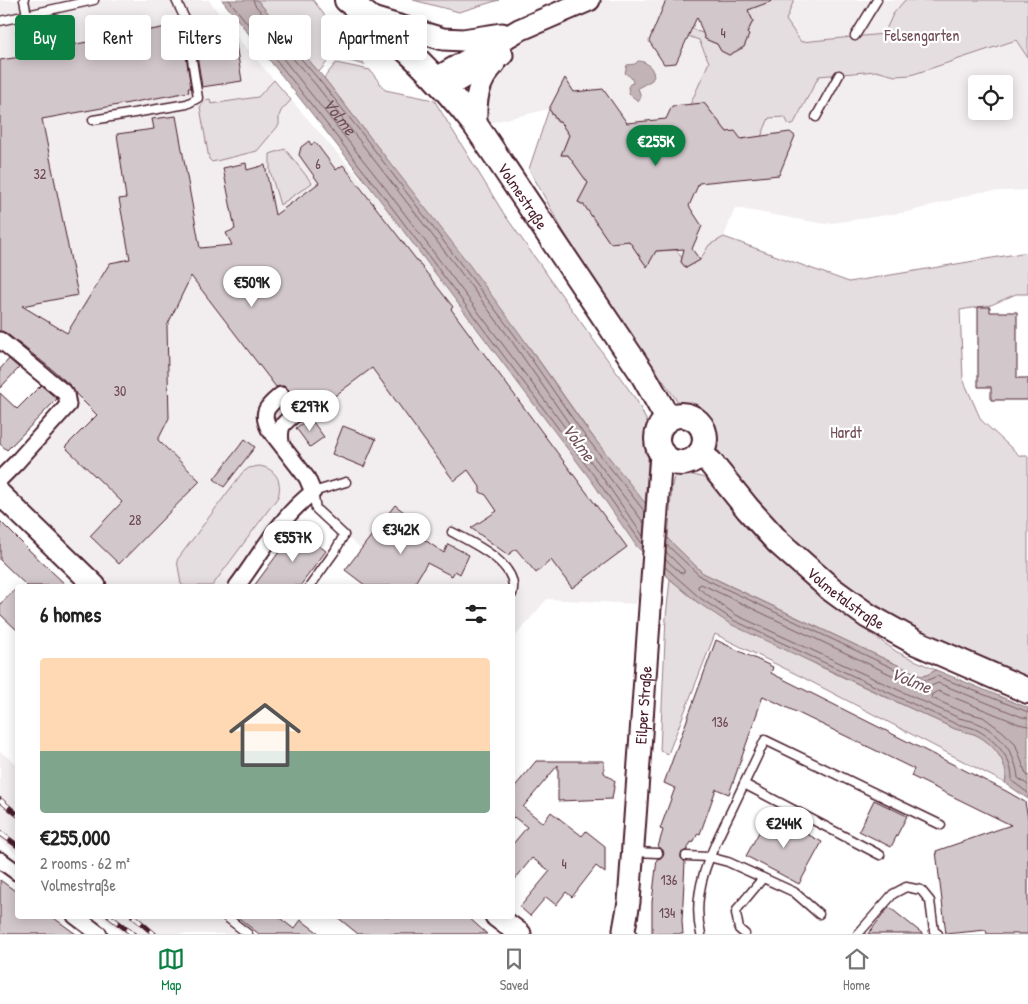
<!DOCTYPE html>
<html lang="en">
<head>
<meta charset="utf-8">
<style>
  :root { --surface:#fff; --page:#f2f2f2; --text:#222; --muted:#767676; --line:#e0e0e0; --accent:#0b8043 }
  body { margin:0; font-family:"Patrick Hand",sans-serif; background:var(--page); color:var(--text); height:100vh; display:flex; flex-direction:column; font-size:19px; white-space:nowrap }
  * { box-sizing:border-box; margin:0 }
  p { font-size:16px; color:var(--muted) }
  .icon { flex:none; width:28px; height:28px; fill:none; stroke:currentColor; stroke-width:2; stroke-linecap:round; stroke-linejoin:round }
  .map { position:relative; flex:1; overflow:hidden }
  .side { position:absolute; left:15px; top:584px; width:500px; height:335px; display:flex; flex-direction:column; background:var(--surface); border-radius:5px; box-shadow:0 2px 12px #0003 }
  .side>* { flex:none }
  .banner { position:absolute; left:15px; top:15px; width:500px; height:45px; display:flex; gap:10px }
  .controls { position:absolute; left:968px; top:75px; display:grid; gap:10px }
  .controls a { display:grid; place-items:center; width:45px; height:45px; border-radius:5px; background:var(--surface); box-shadow:0 2px 12px #0003; font-size:25px }
  .price { position:absolute; translate:-50% -42px; padding:0 11px; border-radius:18px; background:#fff; color:#222; font-size:16px; line-height:32px; filter:drop-shadow(0 1px 2px #0008) }
  .price::after { content:''; position:absolute; left:50%; top:30px; width:15px; height:11px; margin-left:-8px; background:inherit; clip-path:polygon(0 0,100% 0,50% 100%) }
  .price.selected { background:var(--accent); color:#fff }
  ul { padding:0; list-style:none }
  li { display:grid; align-content:center; gap:10px; height:265px; padding:0 25px }
  li span { display:grid; place-items:center; height:155px; border-radius:5px; color:#555 }
  li>.icon { margin-inline-start:auto }
  span .icon { width:90px; height:90px; fill:#fffc; stroke-width:1 }
  li b { font-size:21px }
  h2 { display:flex; justify-content:space-between; align-items:center; height:60px; padding:0 25px; font-size:21px }
  .chip { padding:0 18px; border-radius:5px; background:var(--surface); box-shadow:0 2px 12px #0003; font-size:18px; line-height:45px }
  .chip.selected { background:var(--accent); color:#fff }
  .dock { display:flex; justify-content:space-around; align-items:center; height:70px; border-top:1px solid var(--line); background:var(--surface); font-size:14px; color:var(--muted) }
  .dock a { display:grid; justify-items:center; gap:2px }
  .dock .selected { color:var(--accent) }
  .map>svg:first-child { display:block }
  .built { fill:#f2eeef; fill-rule:evenodd }
  .green { fill:#e5dee0; stroke:#987e86 }
  .water { fill:#c1b3b6; stroke:#91787e }
  .lines { fill:none; stroke-linecap:round; stroke-linejoin:round }
  .shore { stroke:#7a5a63; stroke-width:1 }
  .building { fill:#d2c7cb; stroke:#4a1f2b }
  .lane-casing { stroke:#4a1f2b; stroke-width:11 }
  .street-casing { stroke:#4a1f2b; stroke-width:19 }
  .secondary-casing { stroke:#4a1f2b; stroke-width:25 }
  .primary-casing { stroke:#4a1f2b; stroke-width:28 }
  .lane { stroke:#fff; stroke-width:8 }
  .street { stroke:#fff; stroke-width:15 }
  .secondary { stroke:#fff; stroke-width:21 }
  .primary { stroke:#fff; stroke-width:24 }
  .rail-casing { stroke:#4a1f2b; stroke-width:5.5 }
  .rail { stroke:#fff; stroke-width:4; stroke-dasharray:11; stroke-linecap:butt }
  .labels { text-anchor:middle; dominant-baseline:central; stroke-width:4.5; stroke-linejoin:round; paint-order:stroke }
  .number-label { font-size:14px; fill:#6c4953 }
  .park-label { font-size:16px; fill:#714f58; stroke:#fff }
  .street-label { font-size:16px; fill:#4a1f2b; stroke:#fff }
  .water-label { font-size:18px; font-style:italic; fill:#74535c; stroke:#fff }
</style>
</head>
<body>
<div class="map">
<svg width="1028" height="934" viewBox="0 0 1028 934">
  <rect width="100%" height="100%" fill="#fff"/>
  <filter id="ink" filterUnits="userSpaceOnUse"><feTurbulence type="fractalNoise" baseFrequency=".02" numOctaves="2"/><feDisplacementMap in="SourceGraphic" scale="10" xChannelSelector="R" yChannelSelector="G"/><feConvolveMatrix kernelMatrix="1 2 1 2 8 2 1 2 1" color-interpolation-filters="sRGB"/></filter>
  <g filter="url(#ink)">
    <g class="built">
      <polygon points="0,0 209,0 230,29 337,153 377,196 591,480 637,547 653,580 635,604 547,599 513,639 512,586 409,586 344,535 316,509 313,493 237,586 95,586 0,494 0,479 68,405 0,340"/>
      <path d="M589 0H905L893 14 911 75 1016 40 1028 58V190L980 192 908 212 825 224 735 208 724 237 709 245 700 260 686 268 681 262 644 264 629 241 610 243 584 205 578 202 561 155 558 122 549 109 476 126 501 57ZM976 84H1004V111H976Z"/>
      <polygon points="0,751 17,765 17,854 0,840"/>
      <polygon points="100,916 215,916 238,934 124,934"/>
    </g>
    <g class="green">
      <polygon points="257,0 313,0 341,37 365,65 332,56 319,72"/>
      <polygon points="413,0 499,0 459,12"/>
      <polygon points="773,0 794,0 786,20 801,42 884,34 893,14 905,0 1028,0 1028,58 1016,40 911,75 895,76 876,71 819,76 793,125 789,125 785,117 769,118 761,137 741,139 727,132 704,103 690,105 709,62 699,40 688,36 692,27 696,31 703,33 705,39 717,44 721,51 729,55 744,47 748,36 747,33 753,21 748,10"/>
      <path d="M336 63 370 70 385 90 434 100 504 214 637 401 648 424V463L645 503C598 449 561 389 518 332 455 246 389 162 324 78Z"/>
      <polygon points="274,80 291,100 281,111 279,116 279,125 257,151 212,162 209,159 200,107 206,100 210,99 211,104 258,97"/>
      <polygon points="549,109 557,122 560,122 569,135 561,155 568,155 588,183 578,202 584,205 610,243 629,241 645,264 649,263 656,251 676,250 682,258 681,262 686,268 700,260 709,245 724,237 849,282 1028,252 1028,294 1016,294 991,305 960,310 963,379 981,420 1020,456 1028,456 1028,680 906,624 869,600 814,560 753,501 706,442 582,265 529,169"/>
      <polygon points="285,149 312,183 280,205 270,171 270,154"/>
      <polygon points="284,401 291,410 281,419 274,418 272,416 273,409"/>
      <path d="M259 466C275 468 283 481 278 497L212 586H184L181 584 177 560 242 473 249 468Z"/>
      <polygon points="682,472 705,478 738,514 757,540 822,599 897,652 936,670 927,675 921,676 703,573 668,539 672,485 674,477"/>
      <path d="M670 579 697 602 821 667 955 729C961 731 968 732 974 734 991 741 1011 764 1005 783L802 677 715 634 668 754 660 751 666 617Z"/>
    </g>
    <g class="water">
      <path d="M222 0H257L324 78 465 259 520 334 586 428 645 503 668 539 703 573 734 588 921 676 927 675 936 670 1028 708V799L1005 783C1011 764 991 741 974 734 968 732 961 731 955 729L730 624 697 602 670 579 637 547 591 480 377 196Z"/>
      <path d="M638 61C647 61 653 68 654 76L652 80 638 88 641 97 638 101 629 94 628 87 630 84 633 83C632 76 628 76 625 73L627 65 635 64Z"/>
    </g>
    <g class="lines">
      <g class="shore">
        <polyline points="229,0 381,193 595,477 643,545"/>
        <polyline points="253,0 255,5 320,81 360,131 516,337 582,432 645,512"/>
        <path id="s1" d="M643 536 600 474 386 189 251 18 252 15H255L316 85 355 135 456 266 511 340 577 435 644 523"/>
        <polyline points="666,544 701,577 918,680 928,680 937,676 1028,712"/>
        <polyline points="665,559 681,573 684,573 684,570 666,552"/>
        <path d="M665 567 700 598 733 620 956 724C964 726 973 727 979 731 997 742 1013 759 1012 781L1028 793"/>
        <path d="M1028 718 1022 717 938 683 929 687H917L701 584 698 586V588L736 615 959 718C966 720 975 721 982 725 1002 736 1016 755 1018 778L1028 785"/>
        <polyline points="1028,726 1019,724 938,691 931,695 932,698 961,711 983,717 1002,731 1015,743 1026,774 1028,776"/>
      </g>
    </g>
    <g class="building">
      <polygon points="666,0 772,0 772,1 748,10 753,21 747,33 749,35 744,47 729,55 721,51 717,44 705,39 697,17 676,63 664,64 649,41"/>
      <polygon points="62,23 66,46 177,25 180,43 184,43 191,88 188,88 189,92 42,119 78,295 22,306 67,333 110,263 130,259 119,199 126,198 117,134 154,129 152,119 176,116 200,248 232,245 226,233 235,229 223,168 246,163 247,170 265,165 275,215 319,183 299,155 301,147 309,141 311,145 315,142 336,170 343,165 453,307 451,309 627,547 572,588 551,560 536,573 516,549 508,555 471,528 497,511 486,495 480,492 480,487 468,470 454,481 372,368 301,421 304,413 302,408 294,405 290,406 287,402 290,398 288,389 284,386 276,387 191,276 167,326 169,418 158,440 200,481 119,564 90,536 122,502 65,447 97,415 76,394 72,387 54,371 6,333 0,331 0,60 21,57 16,32"/>
      <polygon points="225,38 225,39 235,38 242,81 202,87 195,42"/>
      <polygon points="565,78 574,92 603,89 627,123 666,119 672,106 704,103 727,132 735,131 741,139 790,132 795,136 779,175 699,183 689,206 702,226 692,249 700,260 686,268 681,262 684,249 656,251 647,267 629,241 610,243 584,205 578,202 588,183 568,155 561,155 569,135 560,122 558,122 549,109"/>
      <polygon points="978,307 990,307 990,312 1017,312 1017,378 1028,378 1028,400 991,400 991,387 978,387"/>
      <polygon points="9,359 19,368 0,388 0,369"/>
      <polygon points="41,385 57,399 7,450 0,444 0,393 17,409"/>
      <polygon points="310,418 324,437 310,447 296,428"/>
      <polygon points="343,426 376,439 364,467 332,454"/>
      <polygon points="245,439 255,447 224,487 214,479"/>
      <polygon points="395,505 414,520 407,528 444,553 448,544 469,555 460,574 455,571 452,576 427,563 413,586 366,586 345,570"/>
      <polygon points="0,521 28,549 67,586 27,586 0,560"/>
      <polygon points="296,529 326,551 300,586 254,586"/>
      <polygon points="18,587 18,631 0,614 0,604"/>
      <polygon points="716,640 773,667 771,673 1006,791 1025,802 1028,819 1028,934 987,934 986,930 946,934 936,851 1011,825 911,776 914,769 763,696 729,794 716,789 700,834 698,833 693,843 691,842 687,850 681,853 681,858 685,862 682,921 683,934 652,934 652,902 657,859 661,858 664,854 663,850 658,847 663,830 660,829 675,788 664,783"/>
      <polygon points="536,761 604,761 604,773 615,781 612,799 558,801 558,765 523,807 543,823 551,812 582,836 586,831 605,846 605,873 596,866 572,897 566,892 556,905 546,897 530,916 520,907 550,871 532,858 512,883 512,845 527,827 514,817 512,819 512,790"/>
      <polygon points="874,800 907,816 891,847 859,831"/>
      <polygon points="769,814 822,842 799,884 746,856"/>
      <polygon points="0,880 18,893 18,916 51,916 76,934 0,934"/>
      <polygon points="889,907 923,934 868,934"/>
      <polygon points="236,916 277,916 294,929 301,920 320,934 259,934"/>
      <polygon points="336,916 467,916 487,934 358,934"/>
    </g>
    <g class="lines">
      <g class="lane-casing">
        <g id="lane">
          <polyline points="24,0 27,15"/>
          <polyline points="0,21 94,0"/>
          <polyline points="855,36 877,0"/>
          <polyline points="816,117 839,75"/>
          <polyline points="93,120 187,104 198,98 186,21 176,0"/>
          <path d="M452 532C473 543 521 565 512 594"/>
          <polyline points="310,586 335,551 344,535 316,509 313,492 346,482"/>
          <polyline points="744,784 880,855"/>
          <polyline points="635,852 658,853"/>
          <polyline points="686,856 709,857 728,862 794,892 819,914"/>
          <polyline points="225,916 248,934"/>
          <path d="M701 934C690 889 713 848 732 809 743 786 754 763 765 740L941 825"/>
          <polyline points="745,934 739,929 736,913 738,908 763,878"/>
          <polyline points="858,934 893,894 906,887 921,890 930,901 934,931 938,934"/>
        </g>
      </g>
      <g class="street-casing">
        <g id="street">
          <polyline points="0,340 66,394 68,405 16,463 0,479"/>
          <path d="M281 443C279 426 282 424 295 414"/>
          <path d="M237 586C261 554 280 517 313 492L307 478 269 429C260 411 268 406 281 395"/>
          <polyline points="0,860 18,873"/>
          <polyline points="75,916 99,934"/>
        </g>
      </g>
      <g class="secondary-casing">
        <g id="secondary">
          <polyline points="369,17 443,39 463,40 502,34"/>
          <polyline points="435,79 519,30 589,0"/>
          <polyline points="445,88 502,55"/>
          <path d="M476 126C475 100 477 83 494 64"/>
          <polyline points="0,494 95,586"/>
          <polyline points="496,916 520,934"/>
          <path id="s2" d="M625 934 624 930 629 902 661 454"/>
        </g>
      </g>
      <g class="primary-casing">
        <g id="primary">
          <path id="s3" d="M347 0C395 36 439 78 476 126L642 373 668 419"/>
          <circle cx="681" cy="439" r="24"/>
          <path id="s4" d="M700 454 710 462 748 509 778 542 831 589 868 616 915 642 1028 691"/>
        </g>
      </g>
      <use href="#lane" class="lane"/>
      <use href="#street" class="street"/>
      <use href="#secondary" class="secondary"/>
      <use href="#primary" class="primary"/>
      <g class="rail-casing">
        <g id="rail">
          <polyline points="0,800 18,815"/>
          <polyline points="0,833 18,846"/>
          <polyline points="109,916 133,934"/>
          <polyline points="133,916 154,934"/>
        </g>
      </g>
      <use href="#rail" class="rail"/>
    </g>
  </g>
  <g class="labels">
    <g class="number-label">
      <text x="723" y="32">4</text>
      <text x="318" y="163">6</text>
      <text x="40" y="173">32</text>
      <text x="120" y="390">30</text>
      <text x="135" y="519">28</text>
      <text x="720" y="721">136</text>
      <text x="564" y="863">4</text>
      <text x="669" y="879">136</text>
      <text x="667" y="912">134</text>
    </g>
    <g class="park-label">
      <text x="922" y="35">Felsengarten</text>
      <text x="846" y="432">Hardt</text>
    </g>
    <g class="street-label">
      <text stroke="none"><textPath href="#s3" startOffset="265">Volmestraße</textPath></text>
      <text stroke="none"><textPath href="#s4" startOffset="206">Volmetalstraße</textPath></text>
      <text stroke="none"><textPath href="#s2" startOffset="230">Eilper Straße</textPath></text>
    </g>
    <g class="water-label">
      <text stroke="none"><textPath href="#s1" startOffset="788">Volme</textPath></text>
      <text transform="translate(579 442) rotate(54)">Volme</text>
      <text transform="translate(911 680) rotate(22)">Volme</text>
    </g>
  </g>
</svg>
<div class="controls">
<a><svg class="icon" aria-label="locate" viewBox="0 0 24 24"><circle cx="12" cy="12" r="6"/><path d="M12 2v4M12 18v4M2 12h4M18 12h4"/></svg></a>
</div>
<b class="price selected" style="left:656px;top:167px">€255K</b>
<b class="price" style="left:252px;top:308px">€509K</b>
<b class="price" style="left:310px;top:432px">€297K</b>
<b class="price" style="left:401px;top:555px">€342K</b>
<b class="price" style="left:293px;top:563px">€557K</b>
<b class="price" style="left:784px;top:849px">€244K</b>
<div class="banner">
<a class="chip selected">Buy</a>
<a class="chip">Rent</a>
<a class="chip">Filters</a>
<a class="chip">New</a>
<a class="chip">Apartment</a>
</div>
<section class="side">
<h2>6 homes<svg class="icon" aria-label="filters" viewBox="0 0 24 24"><path d="M4 7h16M4 17h16"/><circle cx="9" cy="7" r="2"/><circle cx="15" cy="17" r="2"/></svg></h2>
<ul>
<li><span style="background:linear-gradient(#ffd9b3 60%,#7fa58c 0)"><svg class="icon" aria-label="home" viewBox="0 0 24 24"><path d="M3 11l9-7 9 7M6 9v11h12V9"/></svg></span><div><b>€255,000</b><p>2 rooms · 62 m²</p><p>Volmestraße</p></div></li>
</ul>
</section>
</div>
<nav class="dock">
<a class="selected"><svg class="icon" aria-label="map" viewBox="0 0 24 24"><path d="M3 6l6-2 6 2 6-2v14l-6 2-6-2-6 2zM9 4v14M15 6v14"/></svg>Map</a>
<a><svg class="icon" aria-label="saved" viewBox="0 0 24 24"><path d="M7 4h10v16l-5-4-5 4z"/></svg>Saved</a>
<a><svg class="icon" aria-label="home" viewBox="0 0 24 24"><path d="M3 11l9-7 9 7M6 9v11h12V9"/></svg>Home</a>
</nav>
</body>
</html>
